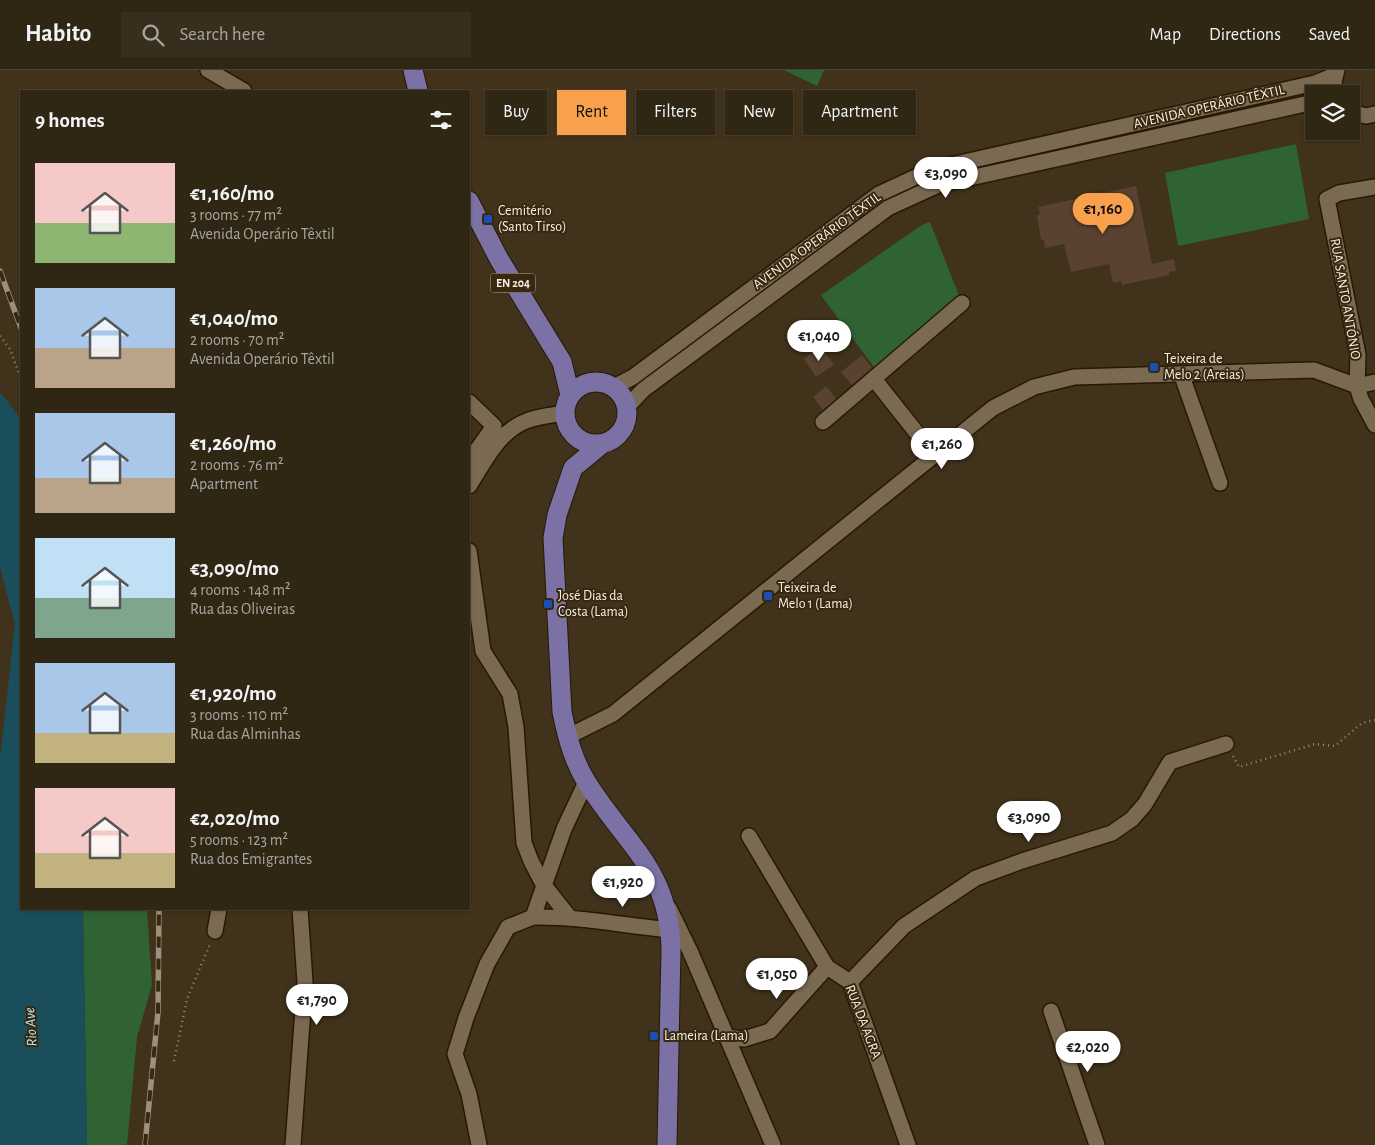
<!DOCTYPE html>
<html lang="en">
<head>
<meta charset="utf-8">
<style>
  :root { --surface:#302614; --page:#382e1d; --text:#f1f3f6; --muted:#a8a5a0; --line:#4b4334; --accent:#f8a04b }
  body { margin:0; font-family:"Alegreya Sans",sans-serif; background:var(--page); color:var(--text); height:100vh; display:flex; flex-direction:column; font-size:19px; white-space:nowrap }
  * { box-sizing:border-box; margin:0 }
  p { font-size:16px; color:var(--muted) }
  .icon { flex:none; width:28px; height:28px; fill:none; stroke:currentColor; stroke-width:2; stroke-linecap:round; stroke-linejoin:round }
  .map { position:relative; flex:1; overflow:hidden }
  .drawer { position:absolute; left:20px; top:20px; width:450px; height:820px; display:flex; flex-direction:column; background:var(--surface); border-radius:0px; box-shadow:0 1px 4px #0004,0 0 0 1px var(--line) }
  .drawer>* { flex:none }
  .top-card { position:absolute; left:485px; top:20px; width:475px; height:45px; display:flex; gap:10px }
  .controls { position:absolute; left:1305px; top:15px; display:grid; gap:10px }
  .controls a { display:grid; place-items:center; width:55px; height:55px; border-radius:0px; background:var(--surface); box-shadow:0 1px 4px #0004,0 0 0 1px var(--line); font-size:25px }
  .price { position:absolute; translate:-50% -42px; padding:0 11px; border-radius:18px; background:#fff; color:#222; font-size:16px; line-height:32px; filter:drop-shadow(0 1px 2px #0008) }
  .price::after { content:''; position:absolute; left:50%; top:30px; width:15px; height:11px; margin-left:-8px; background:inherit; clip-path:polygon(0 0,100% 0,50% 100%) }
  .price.selected { background:var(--accent); color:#111 }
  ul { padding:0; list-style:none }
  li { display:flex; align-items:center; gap:15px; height:125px; padding:0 15px }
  li span { display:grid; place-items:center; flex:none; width:140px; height:100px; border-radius:0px; color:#555 }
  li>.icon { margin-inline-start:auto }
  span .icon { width:60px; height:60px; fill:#fffc; stroke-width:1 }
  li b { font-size:21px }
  h2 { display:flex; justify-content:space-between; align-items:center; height:60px; padding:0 15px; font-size:21px }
  .pill { padding:0 18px; border-radius:0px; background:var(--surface); box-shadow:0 1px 4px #0004,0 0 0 1px var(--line); font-size:18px; line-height:45px }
  .pill.selected { background:var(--accent); color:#111 }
  header { display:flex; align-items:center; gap:30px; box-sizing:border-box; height:70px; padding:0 25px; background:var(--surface); border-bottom:1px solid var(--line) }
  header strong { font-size:24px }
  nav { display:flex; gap:28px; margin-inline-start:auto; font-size:18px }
  .search { width:350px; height:45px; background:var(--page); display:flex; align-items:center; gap:12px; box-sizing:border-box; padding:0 18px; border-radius:0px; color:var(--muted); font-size:19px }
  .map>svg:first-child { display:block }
  .green { fill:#2f6333 }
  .water { fill:#1a4e5b }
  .building { fill:#594231 }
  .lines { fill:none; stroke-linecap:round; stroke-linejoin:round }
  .minor-casing { stroke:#271903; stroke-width:18 }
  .major-casing { stroke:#271903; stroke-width:21 }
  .path { stroke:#978b78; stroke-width:2.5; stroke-dasharray:1 4; stroke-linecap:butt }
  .minor { stroke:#7a6a51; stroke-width:15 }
  .major { stroke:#7b71a4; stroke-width:19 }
  .rail-casing { stroke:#9c917e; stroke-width:5.5 }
  .rail { stroke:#362811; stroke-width:4; stroke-dasharray:11; stroke-linecap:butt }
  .transit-dot { fill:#1a4fb4; stroke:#362811; stroke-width:2 }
  .labels { text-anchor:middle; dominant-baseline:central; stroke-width:4; stroke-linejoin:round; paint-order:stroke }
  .shield { fill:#362811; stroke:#beb3a3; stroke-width:1 }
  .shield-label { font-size:12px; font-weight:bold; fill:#f8efe1 }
  .street-label { font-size:14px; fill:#f8efe1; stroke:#362811 }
  .poi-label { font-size:14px; fill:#f8efe1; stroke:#362811; text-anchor:start }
  .water-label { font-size:15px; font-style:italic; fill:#bdecf9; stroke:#362811 }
</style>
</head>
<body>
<header>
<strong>Habito</strong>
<div class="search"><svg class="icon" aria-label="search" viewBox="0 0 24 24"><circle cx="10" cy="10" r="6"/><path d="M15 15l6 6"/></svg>Search here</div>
<nav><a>Map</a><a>Directions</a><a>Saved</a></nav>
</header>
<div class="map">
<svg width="1375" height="1075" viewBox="0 0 1375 1075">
  <rect width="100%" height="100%" fill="#40321b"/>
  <g class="green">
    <polygon points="784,0 824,0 817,16"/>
    <polygon points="1296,74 1309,149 1178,176 1165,103"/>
    <polygon points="930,152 960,228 876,300 821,225 922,155"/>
    <polygon points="83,839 147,839 152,915 137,967 127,1075 87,1075"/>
  </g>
  <polygon class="water" points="0,322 21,349 21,839 83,839 87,1075 0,1075 0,688 15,554 0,498"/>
  <g class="building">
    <polygon points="1136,116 1152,194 1174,189 1176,201 1169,202 1169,205 1122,215 1121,211 1113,213 1109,194 1071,202 1064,174 1045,178 1044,170 1041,170 1037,145 1040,144 1038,137"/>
    <polygon points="820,276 834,295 816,307 804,289"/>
    <polygon points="862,285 872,298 852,315 841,302"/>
    <polygon points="826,316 836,329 823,340 813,327"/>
  </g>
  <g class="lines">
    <g class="minor-casing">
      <g id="minor">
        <polyline points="208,0 244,21"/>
        <polyline points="1336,24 1334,12 1337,0"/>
        <polyline points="1351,42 1366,46 1375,44"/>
        <polyline points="1375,117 1339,123 1327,129 1358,285 1357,316 1361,329 1375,355"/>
        <polyline points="1183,304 1184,312 1220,413"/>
        <polyline points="874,309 935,386"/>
        <polyline points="614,317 633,307 879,124 933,99 1315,13 1335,5"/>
        <polyline points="469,332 494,356 469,391"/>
        <polyline points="627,337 643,320 888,138 938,115 1314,32"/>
        <polyline points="823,352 962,233"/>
        <path d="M469 416C485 391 499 360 529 350 540 346 553 345 564 343"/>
        <polyline points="469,481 483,581 510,624 516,657 524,773 531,791 543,814 570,848"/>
        <polyline points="567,667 613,644 993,338 1034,317 1074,307 1314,300 1357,316 1375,312"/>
        <polyline points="749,766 827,897 850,912 908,1075"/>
        <polyline points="669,838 690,881 773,1075"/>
        <path d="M533 847C579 846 625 856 671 860"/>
        <polyline points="215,861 219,839"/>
        <polyline points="850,912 904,856 976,808 1022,791 1112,763 1132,749 1145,734 1170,692 1226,674"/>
        <polyline points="1051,941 1097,1075"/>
        <polyline points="726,967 744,969 770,961 827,897"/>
        <polyline points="293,1075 305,912 300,839"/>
        <polyline points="479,1075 469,1024 455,984 466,948 487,894 508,857 533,847 564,759 586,712"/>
      </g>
    </g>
    <g class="major-casing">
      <g id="major">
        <polyline points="413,0 418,21"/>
        <polyline points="469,131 499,189 562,292 570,325"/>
        <circle cx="596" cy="343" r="31"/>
        <path d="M602 374 573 398 557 445 553 468 562 642C567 666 573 690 586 711 624 773 669 798 671 879L667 1075"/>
      </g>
    </g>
    <g class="path">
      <polyline points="0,266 10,279 21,309"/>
      <polyline points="1233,686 1239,697 1315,674 1335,676 1362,653 1375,650"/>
      <polyline points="174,991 187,929 210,874"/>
    </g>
    <use href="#minor" class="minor"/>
    <use href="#major" class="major"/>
    <g class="rail-casing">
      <g id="rail">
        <polyline points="0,201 21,258"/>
        <polyline points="145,1075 158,942 159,839"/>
      </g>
    </g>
    <use href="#rail" class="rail"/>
  </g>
  <g class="transit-dot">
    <rect x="483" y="144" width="10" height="10" rx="2.5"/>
    <rect x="1149" y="292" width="10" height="10" rx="2.5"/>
    <rect x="763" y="521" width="10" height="10" rx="2.5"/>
    <rect x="543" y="529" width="10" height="10" rx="2.5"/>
    <rect x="649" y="961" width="10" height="10" rx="2.5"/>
  </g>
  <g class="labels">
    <rect class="shield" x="490.5" y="203.5" width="45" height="19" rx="4"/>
    <g class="shield-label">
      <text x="513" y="213">EN 204</text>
    </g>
    <g class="street-label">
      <text transform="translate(1209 37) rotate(-13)">AVENIDA OPERÁRIO TÊXTIL</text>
      <text transform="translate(817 171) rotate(-36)">AVENIDA OPERÁRIO TÊXTIL</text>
      <text transform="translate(1345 229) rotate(80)">RUA SANTO ANTÓNIO</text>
      <text transform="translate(863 952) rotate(69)">RUA DA AGRA</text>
    </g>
    <g class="poi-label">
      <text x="498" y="141">Cemitério<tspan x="498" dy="16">(Santo Tirso)</tspan></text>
      <text x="1164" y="289">Teixeira de<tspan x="1164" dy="16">Melo 2 (Areias)</tspan></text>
      <text x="778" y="518">Teixeira de<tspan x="778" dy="16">Melo 1 (Lama)</tspan></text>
      <text x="558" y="526">José Dias da<tspan x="558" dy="16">Costa (Lama)</tspan></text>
      <text x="664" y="966">Lameira (Lama)</text>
    </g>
    <g class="water-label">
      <text transform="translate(31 957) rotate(-94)">Rio Ave</text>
    </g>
  </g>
</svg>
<div class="controls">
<a><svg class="icon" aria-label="layers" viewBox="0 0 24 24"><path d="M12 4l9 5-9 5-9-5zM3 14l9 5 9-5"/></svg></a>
</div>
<b class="price" style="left:946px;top:129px">€3,090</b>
<b class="price selected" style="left:1103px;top:165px">€1,160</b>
<b class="price" style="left:819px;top:292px">€1,040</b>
<b class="price" style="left:942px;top:400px">€1,260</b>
<b class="price" style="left:1029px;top:773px">€3,090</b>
<b class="price" style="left:623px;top:838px">€1,920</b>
<b class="price" style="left:777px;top:930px">€1,050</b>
<b class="price" style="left:317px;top:956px">€1,790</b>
<b class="price" style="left:1088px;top:1003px">€2,020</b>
<div class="top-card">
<a class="pill">Buy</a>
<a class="pill selected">Rent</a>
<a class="pill">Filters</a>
<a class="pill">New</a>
<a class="pill">Apartment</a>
</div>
<section class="drawer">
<h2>9 homes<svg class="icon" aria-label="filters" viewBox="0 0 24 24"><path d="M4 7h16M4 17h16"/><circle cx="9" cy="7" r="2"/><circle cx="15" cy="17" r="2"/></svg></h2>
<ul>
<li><span style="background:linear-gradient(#f6c9c9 60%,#8fb573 0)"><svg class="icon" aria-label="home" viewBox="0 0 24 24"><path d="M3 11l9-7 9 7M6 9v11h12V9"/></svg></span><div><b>€1,160/mo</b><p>3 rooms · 77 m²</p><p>Avenida Operário Têxtil</p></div></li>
<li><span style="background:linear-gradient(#a9c7e8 60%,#b9a48a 0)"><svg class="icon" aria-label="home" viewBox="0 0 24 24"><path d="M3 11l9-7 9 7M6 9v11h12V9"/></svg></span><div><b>€1,040/mo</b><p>2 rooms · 70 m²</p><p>Avenida Operário Têxtil</p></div></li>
<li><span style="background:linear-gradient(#a9c7e8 65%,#b9a48a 0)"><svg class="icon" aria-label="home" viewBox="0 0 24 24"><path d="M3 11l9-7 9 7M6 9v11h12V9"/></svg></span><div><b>€1,260/mo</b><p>2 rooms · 76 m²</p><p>Apartment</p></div></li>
<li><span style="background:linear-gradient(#bfe0f5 60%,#7fa58c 0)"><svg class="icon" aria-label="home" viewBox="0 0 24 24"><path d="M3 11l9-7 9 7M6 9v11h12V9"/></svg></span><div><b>€3,090/mo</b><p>4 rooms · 148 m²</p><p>Rua das Oliveiras</p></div></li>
<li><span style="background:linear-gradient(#a9c7e8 70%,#c2b280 0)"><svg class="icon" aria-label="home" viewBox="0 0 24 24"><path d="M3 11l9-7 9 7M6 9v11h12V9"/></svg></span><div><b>€1,920/mo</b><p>3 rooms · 110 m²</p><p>Rua das Alminhas</p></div></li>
<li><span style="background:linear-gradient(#f6c9c9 65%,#c2b280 0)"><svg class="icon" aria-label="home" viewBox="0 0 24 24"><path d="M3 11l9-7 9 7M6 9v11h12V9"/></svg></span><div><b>€2,020/mo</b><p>5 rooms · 123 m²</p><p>Rua dos Emigrantes</p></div></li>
</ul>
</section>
</div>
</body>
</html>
